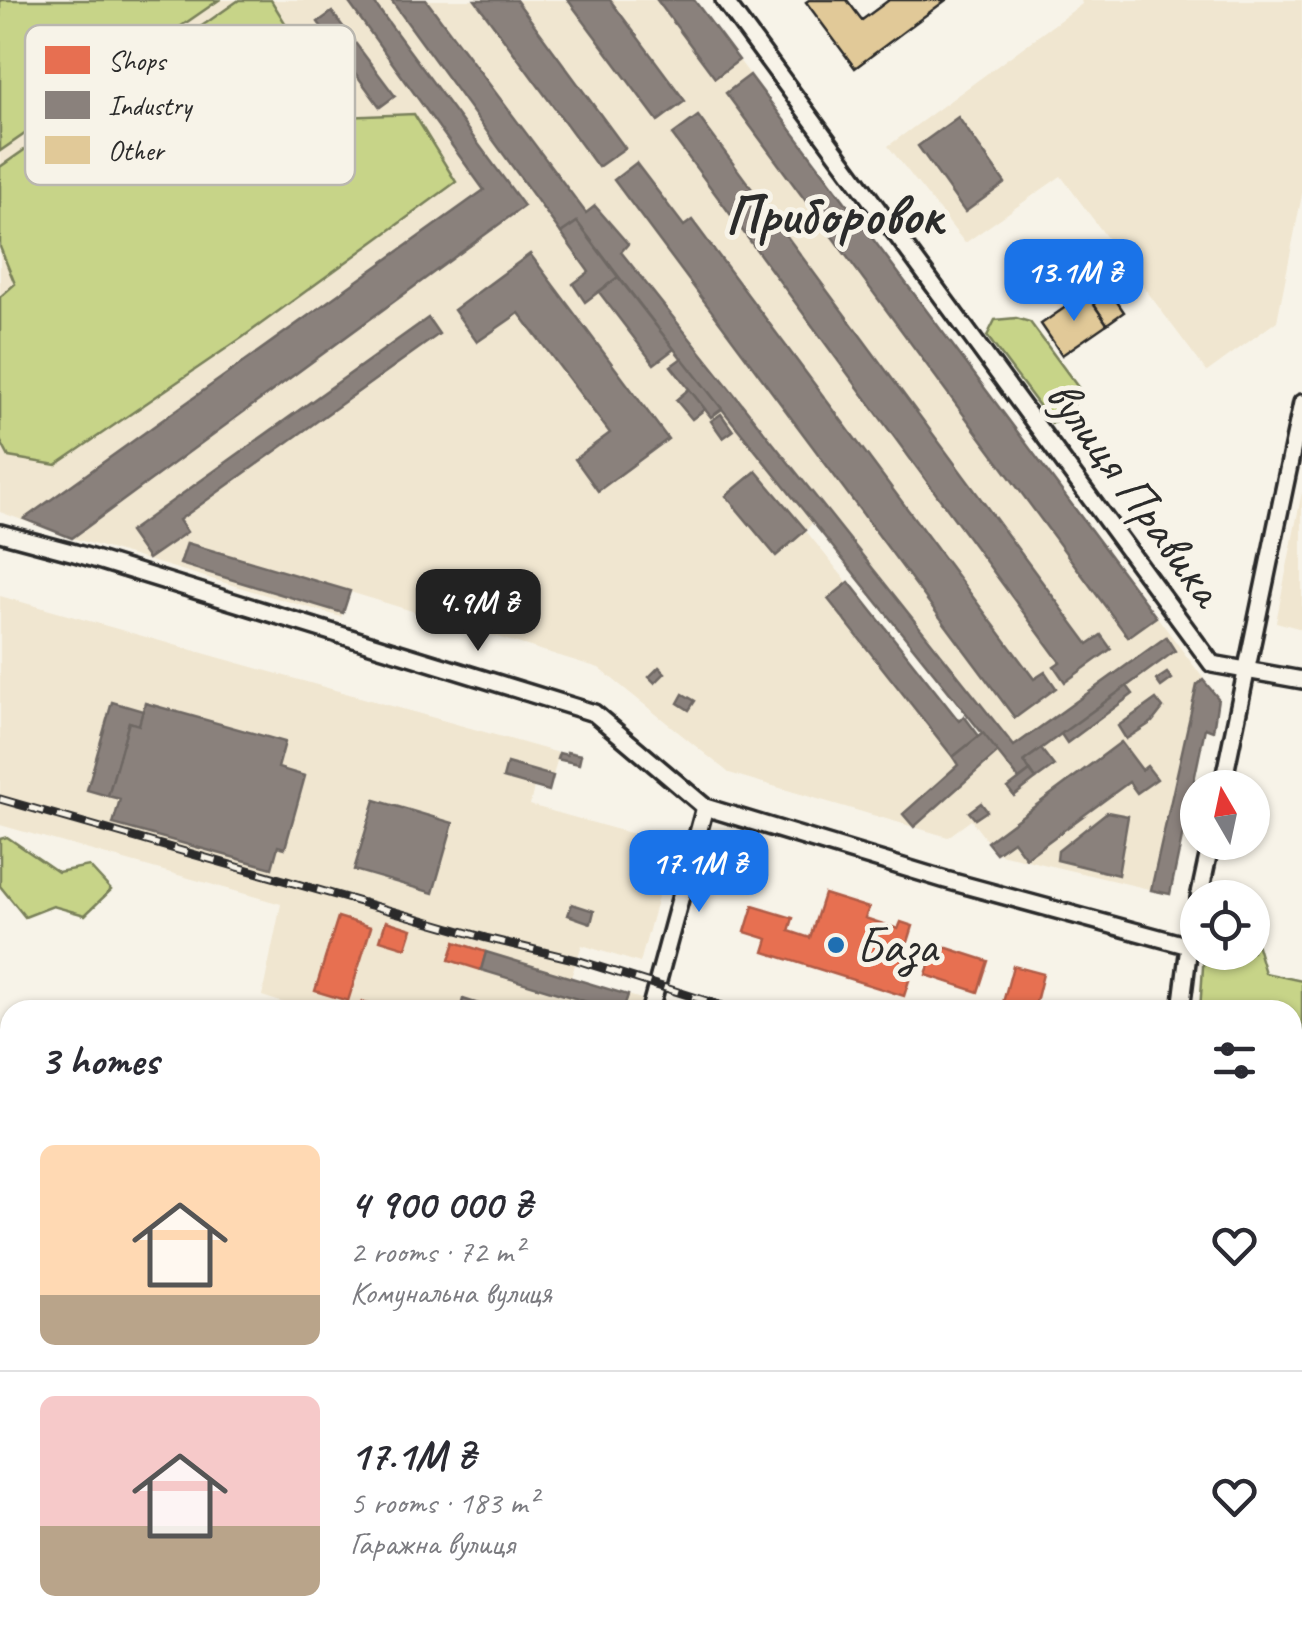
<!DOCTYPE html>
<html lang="en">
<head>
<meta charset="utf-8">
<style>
  :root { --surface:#fff; --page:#f7f7f7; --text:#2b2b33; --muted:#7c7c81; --line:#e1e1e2; --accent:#1a73e8 }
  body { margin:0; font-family:Caveat,sans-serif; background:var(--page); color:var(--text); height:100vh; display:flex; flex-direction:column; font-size:38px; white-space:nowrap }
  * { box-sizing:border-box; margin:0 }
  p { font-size:32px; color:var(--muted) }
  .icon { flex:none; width:55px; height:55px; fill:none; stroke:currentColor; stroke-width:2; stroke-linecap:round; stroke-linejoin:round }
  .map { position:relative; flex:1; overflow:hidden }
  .panel { position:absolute; left:0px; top:1000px; width:1302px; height:640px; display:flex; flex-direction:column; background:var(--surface); border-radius:30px 30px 0 0; box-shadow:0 2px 8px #0004 }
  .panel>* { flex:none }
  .needle { width:65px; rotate:351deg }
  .controls { position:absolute; left:1180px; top:770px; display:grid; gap:20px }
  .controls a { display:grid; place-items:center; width:90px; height:90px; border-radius:50%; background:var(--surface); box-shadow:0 2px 8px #0004; font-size:50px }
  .price { position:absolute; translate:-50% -85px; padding:0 22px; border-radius:20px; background:var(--accent); color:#fff; font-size:32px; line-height:65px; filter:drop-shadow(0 2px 5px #0008) }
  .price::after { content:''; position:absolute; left:50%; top:60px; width:30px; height:22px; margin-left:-15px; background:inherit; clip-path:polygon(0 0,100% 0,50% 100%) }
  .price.on { background:#222; color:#fff }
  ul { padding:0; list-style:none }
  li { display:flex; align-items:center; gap:30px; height:250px; padding:0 40px }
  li+li { border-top:2px solid var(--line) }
  li span { display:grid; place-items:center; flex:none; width:280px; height:200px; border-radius:15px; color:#555 }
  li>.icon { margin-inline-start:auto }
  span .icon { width:120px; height:120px; fill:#fffc; stroke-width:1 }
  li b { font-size:42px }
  h2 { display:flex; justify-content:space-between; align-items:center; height:120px; padding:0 40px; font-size:42px }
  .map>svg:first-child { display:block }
  .built { fill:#f0e6d0; fill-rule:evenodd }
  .green { fill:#c7d488; stroke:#79805a; stroke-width:2.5 }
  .shops { fill:#e76f51; stroke:#af5b46; stroke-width:2.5 }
  .industry { fill:#8a817c; stroke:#6e6764; stroke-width:2.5 }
  .building { fill:#e1c998; stroke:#2b2b2b; stroke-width:2.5 }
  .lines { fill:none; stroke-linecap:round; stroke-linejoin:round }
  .minor-casing { stroke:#2b2b2b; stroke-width:22 }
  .minor { stroke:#f7f3e8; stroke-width:15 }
  .rail-casing { stroke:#2b2b2b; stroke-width:9 }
  .rail { stroke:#f7f3e8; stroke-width:5; stroke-dasharray:15; stroke-linecap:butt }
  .poi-dot { fill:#1f6fb2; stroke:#f7f3e8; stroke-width:4 }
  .labels { text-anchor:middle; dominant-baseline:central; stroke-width:10; stroke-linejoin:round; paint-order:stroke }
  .street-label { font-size:50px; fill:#2b2b2b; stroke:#f7f3e8 }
  .poi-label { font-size:50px; fill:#2b2b2b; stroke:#f7f3e8; text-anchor:start }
  .quarter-label { font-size:55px; font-weight:bold; fill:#2b2b2b; stroke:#f7f3e8 }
  .key { fill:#f7f3e8; stroke:#bab7af; stroke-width:2.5 }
  .key-label { font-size:28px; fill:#2b2b2b }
</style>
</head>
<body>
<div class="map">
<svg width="1302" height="1640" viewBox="0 0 1302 1640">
  <rect width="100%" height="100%" fill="#f7f3e8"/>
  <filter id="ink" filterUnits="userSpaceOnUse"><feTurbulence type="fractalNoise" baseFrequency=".01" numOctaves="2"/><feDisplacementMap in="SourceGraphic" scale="20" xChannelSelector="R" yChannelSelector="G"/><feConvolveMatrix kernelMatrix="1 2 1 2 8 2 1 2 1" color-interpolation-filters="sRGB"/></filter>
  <g filter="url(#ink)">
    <g class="built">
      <path d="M0 0H694L1218 698 1213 731 1205 729 1170 894 996 853 971 820 948 837 729 773 599 668 350 592 341 617 72 538 0 512ZM812 523H814L982 734 979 735 964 716 958 720 806 531Z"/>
      <polygon points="1081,0 1302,0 1302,195 1277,321 1207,372 1061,176 965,243 888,146 1082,4"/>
      <polygon points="1302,492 1302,629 1276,622"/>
      <polygon points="0,596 559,753 549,791 534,787 530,805 672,845 640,963 582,945 571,977 641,999 638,1010 306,1010 262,996 281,904 0,825"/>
      <polygon points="10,1100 10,1425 0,1422 0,1138"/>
      <polygon points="635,1630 1068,1630 1066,1640 639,1640"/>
    </g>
    <g class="green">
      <polygon points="0,0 219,0 0,151"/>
      <polygon points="239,0 271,0 343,117 414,114 456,182 243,337 56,465 9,457 0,440 0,297 15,284 0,247 0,167"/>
      <polygon points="1016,318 1030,322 1080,390 1068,418 1052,423 987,336 995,320"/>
      <polygon points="7,837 58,872 89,866 111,890 85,915 53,906 25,917 0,886 0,839"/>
      <polygon points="1253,933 1265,973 1302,981 1302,1214 1293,1217 1292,1010 1200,1010 1204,953 1252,952"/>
      <polygon points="1293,1331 1302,1335 1302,1640 1066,1640 1068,1630 1292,1630 1292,1450 1298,1439 1292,1414"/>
      <polygon points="0,1586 10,1587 10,1630 286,1630 294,1640 0,1640"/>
      <polygon points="445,1634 459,1640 382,1640 380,1635"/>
    </g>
    <g class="shops">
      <polygon points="824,894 869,908 865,918 898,929 901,922 913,926 901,964 913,968 904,996 764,952 768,939 745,932 753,906 793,918 789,931 810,938"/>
      <polygon points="338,917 371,927 348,1001 315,991"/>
      <polygon points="386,921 412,929 406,948 380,940"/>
      <polygon points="455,942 486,952 481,970 449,960"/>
      <polygon points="935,944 988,961 978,992 926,975"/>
      <polygon points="1013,966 1043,974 1034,1010 1001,1010"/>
      <polygon points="362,1002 390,1010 360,1010"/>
    </g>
    <g class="industry">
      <polygon points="347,0 372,0 524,206 72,538 24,519 484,190"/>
      <polygon points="391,0 426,0 586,213 595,206 628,244 621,252 1014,746 1166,637 1175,651 1024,761 1030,771 1019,779 674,349 577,222 561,233"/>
      <polygon points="475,0 516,0 625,148 598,167"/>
      <polygon points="568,0 610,0 685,101 658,121"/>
      <polygon points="657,0 694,0 739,60 715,78"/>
      <polygon points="332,12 395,96 380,107 318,22"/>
      <polygon points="750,75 1156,617 1128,637 726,93"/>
      <polygon points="698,116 1088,644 1101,635 1111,649 1065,682 1054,666 1060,662 672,135"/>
      <polygon points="958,117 1005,183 965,212 918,146"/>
      <polygon points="636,163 684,226 692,220 1034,679 1045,672 1056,688 1015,718 614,180"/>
      <polygon points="577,222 618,277 585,302 573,284 589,272 561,233"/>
      <polygon points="530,254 668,439 598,491 575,459 610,433 519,313 477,342 454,310"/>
      <polygon points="618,277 674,349 654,364 599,292"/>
      <polygon points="428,318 439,334 179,520 187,532 148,559 129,532"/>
      <polygon points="682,358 722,409 711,417 671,366"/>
      <polygon points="689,389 705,409 692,419 676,400"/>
      <polygon points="721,414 733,431 723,438 711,421"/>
      <polygon points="756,471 806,530 776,556 726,496"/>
      <polygon points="187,543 350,591 343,613 180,564"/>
      <polygon points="849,582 959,721 964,716 979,736 953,757 828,599"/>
      <polygon points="659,667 665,673 655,683 649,677"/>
      <polygon points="1167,673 1172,679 1161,687 1156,680"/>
      <polygon points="1203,680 1218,698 1213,731 1205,728 1170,894 1151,890 1197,685"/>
      <polygon points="1127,686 1133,694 1067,743 1061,734"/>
      <polygon points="683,694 695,701 689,710 678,703"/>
      <polygon points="1156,699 1163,708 1152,722 1126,739 1118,726"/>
      <polygon points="112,702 143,711 139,725 129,722 108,796 87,790"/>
      <polygon points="145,703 285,742 278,768 305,776 285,848 278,846 272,868 113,824 120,799 108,796 129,722 139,725"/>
      <polygon points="983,733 998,752 914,827 903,814 958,765 953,757"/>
      <polygon points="1121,742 1142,770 1147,766 1157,779 1137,793 1129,782 1026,858 1013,841 996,853 987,842"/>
      <polygon points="1041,749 1054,766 1036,779 1024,761"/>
      <polygon points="567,752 581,755 579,764 557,759 559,753 567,755"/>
      <polygon points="507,763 553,776 549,791 503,778"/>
      <polygon points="1030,771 1036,779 1014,796 1008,788"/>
      <polygon points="375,800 453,823 433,893 354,870"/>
      <polygon points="981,803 987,811 975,819 969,812"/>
      <polygon points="1107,812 1128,816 1118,875 1057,860 1058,851"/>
      <polygon points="572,904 594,911 591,923 568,915"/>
      <polygon points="486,952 628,995 623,1010 614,1010 481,970"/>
      <polygon points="463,999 482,1005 480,1010 460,1010"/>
      <polygon points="10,1127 10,1195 0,1231 0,1164"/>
      <polygon points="8,1291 10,1292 10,1323 0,1321"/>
      <polygon points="0,1344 10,1347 10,1380 0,1377"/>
      <polygon points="0,1406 10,1409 10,1425 0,1422"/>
      <polygon points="715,1630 785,1630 782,1640 749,1640"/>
      <polygon points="804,1630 839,1630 836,1640 801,1640"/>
      <polygon points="861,1630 896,1630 894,1640 858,1640"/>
      <polygon points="917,1630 952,1630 950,1640 914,1640"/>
      <polygon points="973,1630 1013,1630 1010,1640 970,1640"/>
      <polygon points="1026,1630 1062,1630 1059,1640 1024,1640"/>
      <polygon points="684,1633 715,1640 682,1640"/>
    </g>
    <g class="building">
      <polygon points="809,0 847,0 862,20 889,0 946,0 855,68 806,2"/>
      <polygon points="1103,281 1124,312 1107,324 1086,293"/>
      <polygon points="1086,293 1107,324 1062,355 1041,324"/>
    </g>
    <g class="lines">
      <g class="minor-casing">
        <g id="minor">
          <polyline points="724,0 1212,664 1302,680"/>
          <polyline points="0,533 75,553 594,713 705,807 946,880 1189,946"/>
          <polyline points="1222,788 1302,403"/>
          <polyline points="1199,898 1211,842"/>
          <polyline points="650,1010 705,807"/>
          <polyline points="1181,1010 1189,946 1198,907"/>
          <polyline points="0,1085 10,1086"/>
          <polyline points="1292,1287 1302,1293"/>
        </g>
      </g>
      <use href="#minor" class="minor"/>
      <g class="rail-casing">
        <g id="rail">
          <polyline points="0,799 486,938 577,960 735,1010"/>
          <polyline points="1292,1417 1302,1426"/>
        </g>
      </g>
      <use href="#rail" class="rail"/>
    </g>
  </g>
  <circle class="poi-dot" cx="836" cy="945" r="10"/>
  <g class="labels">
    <g class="street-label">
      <text transform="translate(1135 492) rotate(54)">вулиця Правика</text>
    </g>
    <g class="poi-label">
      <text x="856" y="945">База</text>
    </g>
    <g class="quarter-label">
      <text x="834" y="215">Приборовок</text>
    </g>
  </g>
  <rect x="25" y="25" width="330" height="160" rx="15" class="key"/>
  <rect x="45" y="46" width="45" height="28" fill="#e76f51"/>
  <rect x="45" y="91" width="45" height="28" fill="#8a817c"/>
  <rect x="45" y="136" width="45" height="28" fill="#e1c998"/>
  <g class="key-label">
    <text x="108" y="70">Shops</text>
    <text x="108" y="115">Industry</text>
    <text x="108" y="160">Other</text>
  </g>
</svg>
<div class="controls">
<a><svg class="needle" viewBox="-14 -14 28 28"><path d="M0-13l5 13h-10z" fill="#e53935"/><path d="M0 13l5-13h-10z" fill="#7c7c81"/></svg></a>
<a><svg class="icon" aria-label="locate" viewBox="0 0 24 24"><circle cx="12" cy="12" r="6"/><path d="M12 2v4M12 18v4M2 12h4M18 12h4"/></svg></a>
</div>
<b class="price" style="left:1074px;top:324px">13.1M ₴</b>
<b class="price on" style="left:478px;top:654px">4.9M ₴</b>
<b class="price" style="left:699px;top:915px">17.1M ₴</b>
<section class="panel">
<h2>3 homes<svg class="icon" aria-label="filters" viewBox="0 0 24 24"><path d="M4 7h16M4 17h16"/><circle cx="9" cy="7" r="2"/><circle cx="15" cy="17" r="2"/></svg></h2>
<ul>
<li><span style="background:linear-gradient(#ffd9b3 75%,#b9a48a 0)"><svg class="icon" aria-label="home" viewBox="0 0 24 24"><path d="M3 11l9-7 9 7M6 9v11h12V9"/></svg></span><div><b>4 900 000 ₴</b><p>2 rooms · 72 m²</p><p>Комунальна вулиця</p></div><svg class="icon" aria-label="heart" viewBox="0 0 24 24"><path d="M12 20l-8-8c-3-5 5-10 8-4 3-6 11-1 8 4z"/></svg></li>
<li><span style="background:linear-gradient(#f6c9c9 65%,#b9a48a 0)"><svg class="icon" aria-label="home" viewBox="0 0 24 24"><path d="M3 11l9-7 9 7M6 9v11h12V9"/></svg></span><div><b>17.1M ₴</b><p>5 rooms · 183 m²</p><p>Гаражна вулиця</p></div><svg class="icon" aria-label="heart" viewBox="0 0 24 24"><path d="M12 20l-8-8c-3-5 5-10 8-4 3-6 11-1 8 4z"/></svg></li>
</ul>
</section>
</div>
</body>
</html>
